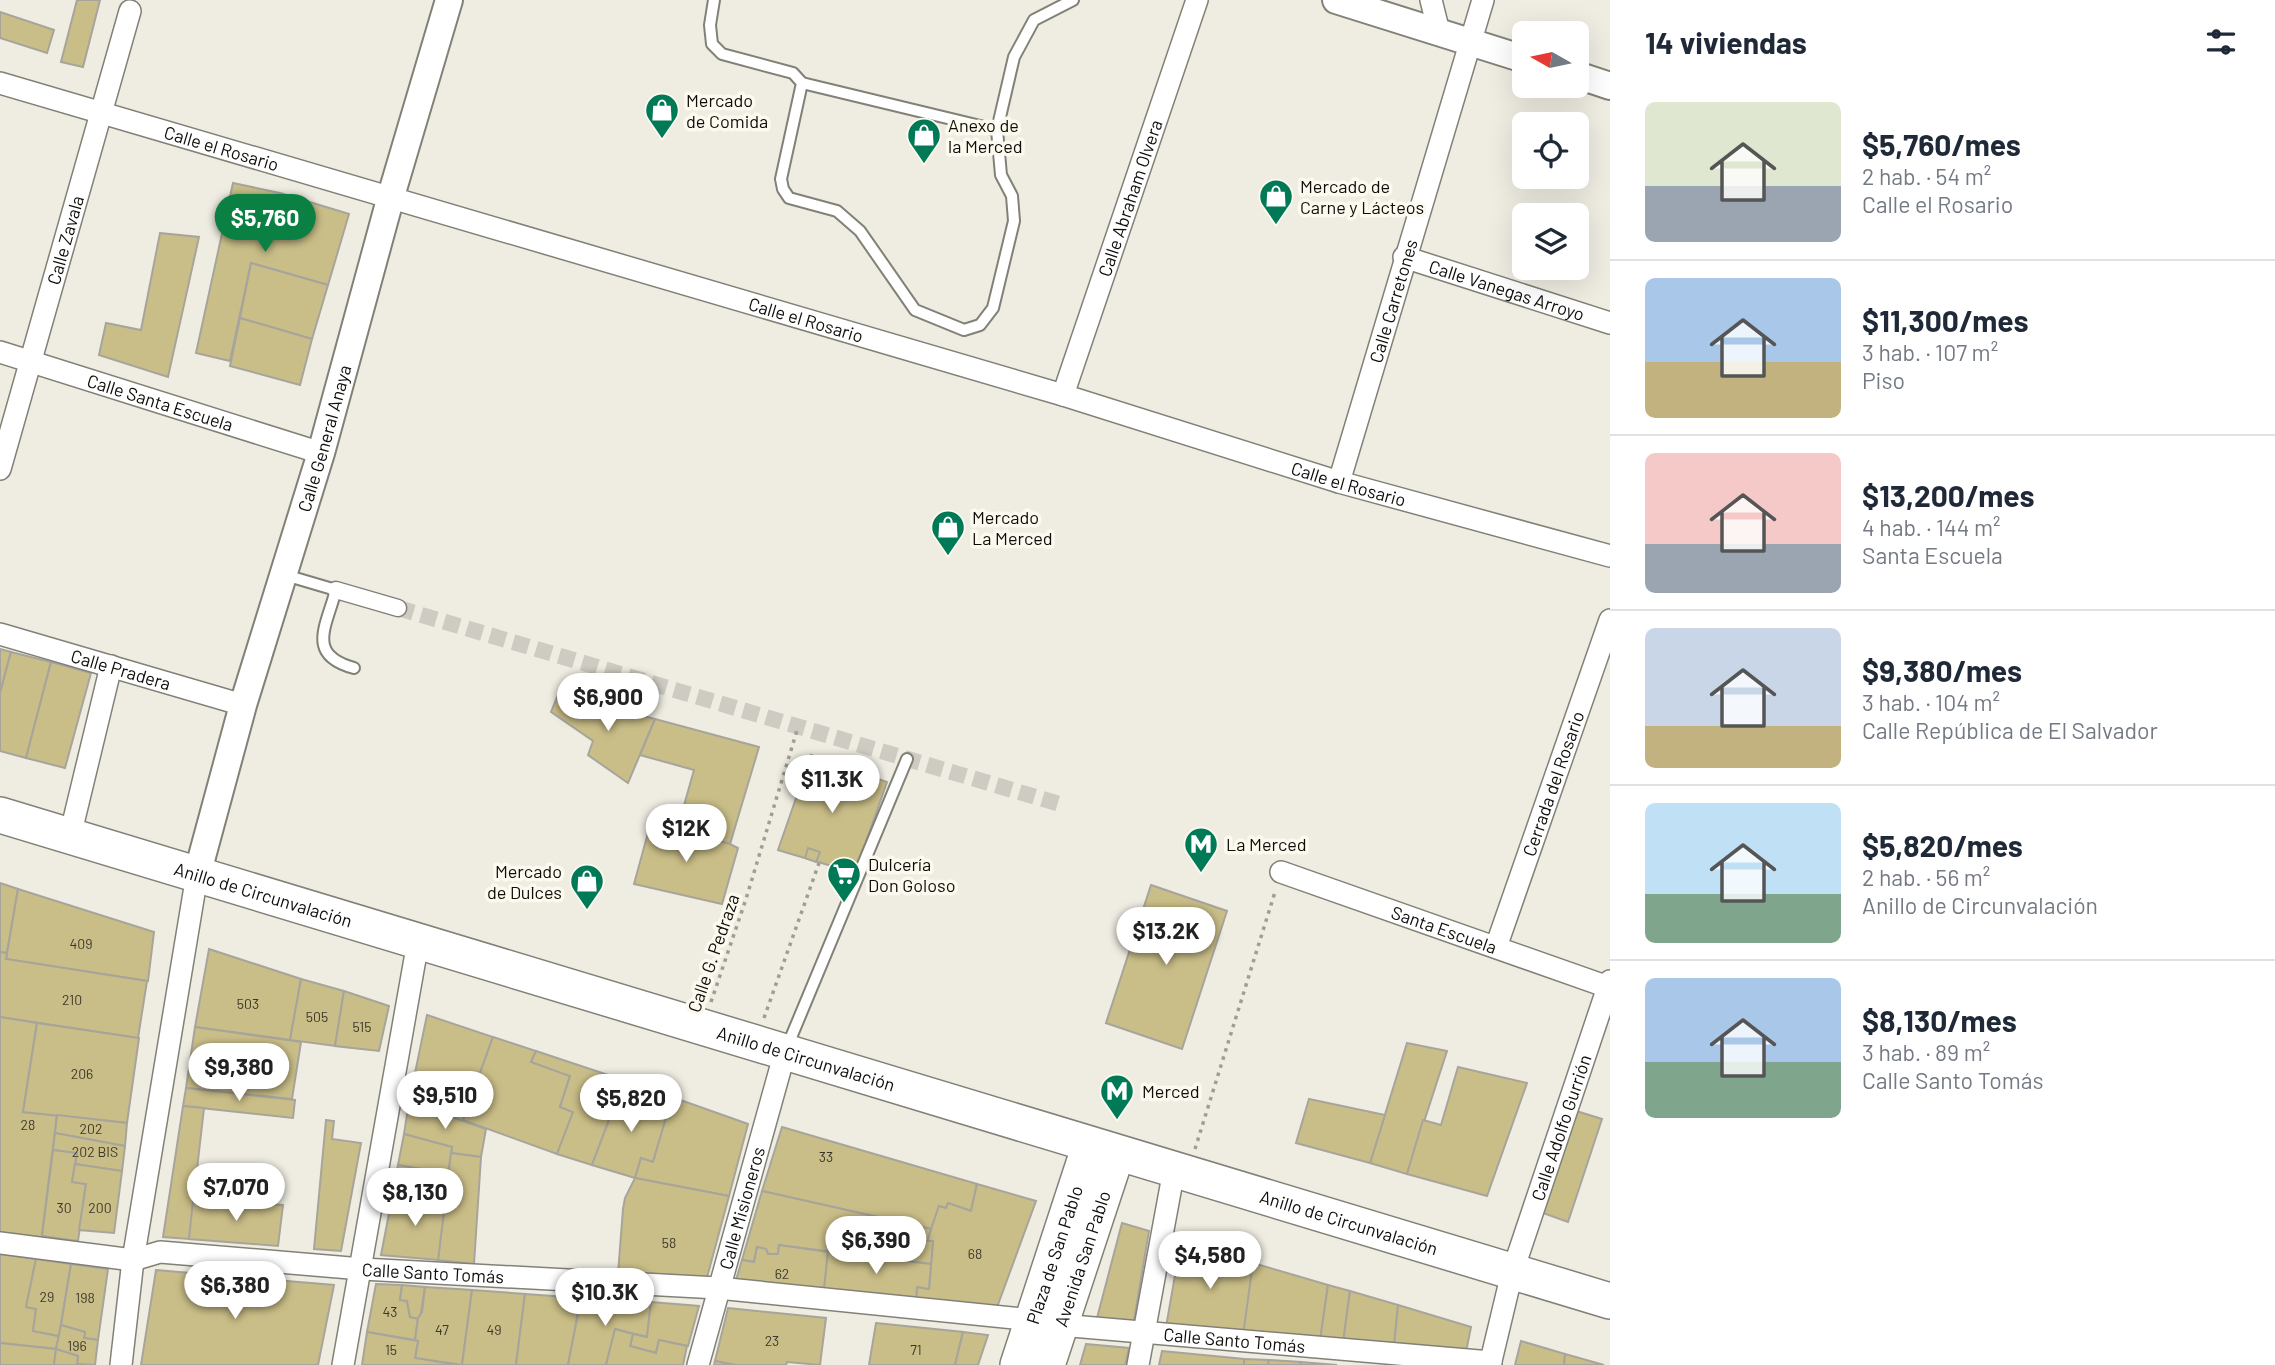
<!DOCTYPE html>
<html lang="es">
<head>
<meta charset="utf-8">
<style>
  :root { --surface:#fff; --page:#f6f6f7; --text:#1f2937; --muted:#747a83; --line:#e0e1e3; --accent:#0b8043 }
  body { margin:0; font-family:Barlow,sans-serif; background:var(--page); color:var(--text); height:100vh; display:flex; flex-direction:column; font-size:26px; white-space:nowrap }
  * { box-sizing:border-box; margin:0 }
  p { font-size:23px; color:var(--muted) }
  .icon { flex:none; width:38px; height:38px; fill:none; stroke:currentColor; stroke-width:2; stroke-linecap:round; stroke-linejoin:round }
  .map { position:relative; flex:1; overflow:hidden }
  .side { display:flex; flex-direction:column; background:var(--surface); width:665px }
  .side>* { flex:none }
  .needle { width:46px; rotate:279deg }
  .controls { position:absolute; left:1512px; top:21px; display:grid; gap:14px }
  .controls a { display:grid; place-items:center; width:77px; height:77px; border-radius:10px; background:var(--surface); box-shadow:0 7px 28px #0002; font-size:35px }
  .price { position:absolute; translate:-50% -60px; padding:0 16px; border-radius:24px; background:#fff; color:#222; font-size:23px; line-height:46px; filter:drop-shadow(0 2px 4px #0008) }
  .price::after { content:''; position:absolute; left:50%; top:42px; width:21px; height:16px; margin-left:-10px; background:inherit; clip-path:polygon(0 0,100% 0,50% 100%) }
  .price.active { background:var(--accent); color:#fff }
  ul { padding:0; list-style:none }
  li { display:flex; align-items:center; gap:21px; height:175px; padding:0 35px }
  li+li { border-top:2px solid var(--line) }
  li span { display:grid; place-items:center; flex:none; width:196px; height:140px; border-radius:10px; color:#555 }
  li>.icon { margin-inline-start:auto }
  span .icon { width:84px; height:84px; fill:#fffc; stroke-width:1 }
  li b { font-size:30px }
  h2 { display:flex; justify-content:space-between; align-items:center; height:84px; padding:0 35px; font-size:30px }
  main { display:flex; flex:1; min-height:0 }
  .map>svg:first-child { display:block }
  .building { fill:#cabe88; stroke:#a7a59b; stroke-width:2 }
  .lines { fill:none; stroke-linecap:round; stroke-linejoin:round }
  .pedestrian-tunnel { stroke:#cdcbc2; stroke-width:16; stroke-dasharray:16 8; stroke-linecap:butt }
  .service-casing { stroke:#828177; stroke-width:14 }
  .pedestrian-casing { stroke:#828177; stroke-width:19 }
  .minor-casing { stroke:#828177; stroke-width:24 }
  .tertiary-casing { stroke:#828177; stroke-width:30 }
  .primary-casing { stroke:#828177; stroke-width:38 }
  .path { stroke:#9f9d95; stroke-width:3.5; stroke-dasharray:3.5 5; stroke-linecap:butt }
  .service { stroke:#fff; stroke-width:10 }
  .pedestrian { stroke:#fff; stroke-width:16 }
  .minor { stroke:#fff; stroke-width:21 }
  .tertiary { stroke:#fff; stroke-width:26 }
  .primary { stroke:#fff; stroke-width:35 }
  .labels { text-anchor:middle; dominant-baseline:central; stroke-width:7; stroke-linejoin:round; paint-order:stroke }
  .number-label { font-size:14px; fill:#3d392a }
  .poi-label { font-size:18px; fill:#0e0d0a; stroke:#fcfaef; text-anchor:start }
  .street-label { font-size:18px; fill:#0e0d0a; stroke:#fcfaef }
</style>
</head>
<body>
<main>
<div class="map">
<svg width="1610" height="1365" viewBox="0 0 1610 1365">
  <rect width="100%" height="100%" fill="#efede2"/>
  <g class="building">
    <polygon points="77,0 100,0 83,67 61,62"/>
    <polygon points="0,12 54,30 47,53 0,38"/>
    <polygon points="233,183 280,193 349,214 328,285 251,263 230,361 196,353"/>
    <polygon points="160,233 199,237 168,377 99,355 106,323 141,330"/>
    <polygon points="251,263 328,285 312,339 240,318"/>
    <polygon points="240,318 312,339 300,385 230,366"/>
    <polygon points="0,649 11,652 0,693"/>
    <polygon points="11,652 51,662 26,758 0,751 0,693"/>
    <polygon points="51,662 91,673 65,768 26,758"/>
    <polygon points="558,695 655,719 628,783 588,755 593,741 551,712"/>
    <polygon points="655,719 759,747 730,844 677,830 694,770 640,755"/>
    <polygon points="811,755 887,782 855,873 778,850"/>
    <polygon points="651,822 730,844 738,848 722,904 634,884"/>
    <polygon points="808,848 820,852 816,862 805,858"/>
    <polygon points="0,883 18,889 7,953 0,952"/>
    <polygon points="1151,885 1227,911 1182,1049 1106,1023"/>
    <polygon points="18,889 154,932 148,981 6,959"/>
    <polygon points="209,949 301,979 290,1040 195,1027"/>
    <polygon points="0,952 7,953 6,959 147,981 138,1038 0,1017"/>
    <polygon points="301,979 344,991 335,1046 290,1040"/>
    <polygon points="344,991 389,1006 379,1051 335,1046"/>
    <polygon points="427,1015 493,1037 462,1122 409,1102"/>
    <polygon points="0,1017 37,1023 23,1112 57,1115 41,1242 0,1236"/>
    <polygon points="37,1023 139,1038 127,1123 23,1112"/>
    <polygon points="195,1027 301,1042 292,1099 186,1088"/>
    <polygon points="493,1037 536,1051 531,1062 570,1076 560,1107 573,1112 557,1154 463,1120"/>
    <polygon points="1407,1043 1447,1051 1407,1174 1370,1163"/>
    <polygon points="536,1051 635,1084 631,1101 618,1096 592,1165 557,1154 573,1112 560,1107 570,1076 531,1062"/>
    <polygon points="1458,1067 1527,1083 1487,1196 1407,1174 1423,1120 1441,1125"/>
    <polygon points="635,1084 655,1091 650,1105 668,1111 653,1162 641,1158 635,1178 592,1165 618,1096 631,1101"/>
    <polygon points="186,1088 295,1100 293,1118 183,1106"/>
    <polygon points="655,1091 748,1124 729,1196 635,1178 641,1158 653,1162 668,1111 650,1105"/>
    <polygon points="1309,1099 1385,1115 1370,1163 1296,1143"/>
    <polygon points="409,1102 486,1129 481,1157 451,1153 452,1147 404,1134"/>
    <polygon points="183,1106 204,1108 189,1239 163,1237"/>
    <polygon points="1573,1110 1602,1119 1568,1222 1540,1212"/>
    <polygon points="57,1115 127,1123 125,1146 55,1133"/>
    <polygon points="326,1120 334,1121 332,1139 361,1143 341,1251 314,1249"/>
    <polygon points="782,1127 977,1184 971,1211 948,1203 946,1208 939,1206 931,1229 762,1191"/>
    <polygon points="55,1133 125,1146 122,1171 75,1164 77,1153 53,1150"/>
    <polygon points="404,1134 452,1147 448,1174 398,1165"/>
    <polygon points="53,1150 77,1153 72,1182 86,1184 78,1241 42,1236"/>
    <polygon points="451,1153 481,1157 474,1264 438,1260"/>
    <polygon points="75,1164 122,1171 114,1233 79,1230 86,1184 72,1182"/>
    <polygon points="398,1165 448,1174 446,1194 429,1191 427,1204 392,1198"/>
    <polygon points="635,1178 729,1196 706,1281 618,1274 623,1209 625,1198"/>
    <polygon points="977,1184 1036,1201 996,1310 916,1301 917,1287 929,1289 933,1241 927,1241 939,1206 946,1208 948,1203 971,1211"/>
    <polygon points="429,1191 446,1194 438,1260 381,1255 392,1198 427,1204"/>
    <polygon points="762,1191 931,1229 927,1241 933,1241 931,1264 779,1245 778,1254 768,1254 766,1249 757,1247 754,1262 742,1260"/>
    <polygon points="193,1201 283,1205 278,1246 189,1239"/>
    <polygon points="1122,1223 1149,1231 1133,1326 1097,1318"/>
    <polygon points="1181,1241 1253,1263 1244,1334 1166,1327"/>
    <polygon points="779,1245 828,1252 824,1290 735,1283 742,1260 754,1262 757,1247 766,1249 768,1254 778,1254"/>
    <polygon points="828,1252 931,1264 929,1289 917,1287 916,1301 824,1290"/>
    <polygon points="0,1254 36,1259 26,1307 36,1309 33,1331 59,1336 56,1349 0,1343"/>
    <polygon points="36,1259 71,1264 59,1336 33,1331 36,1309 26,1307"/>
    <polygon points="1253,1263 1328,1285 1320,1341 1243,1335"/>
    <polygon points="71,1264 108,1269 98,1340 84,1338 85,1332 61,1325"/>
    <polygon points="156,1270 334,1285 318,1365 141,1365"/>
    <polygon points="376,1284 402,1285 400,1300 407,1301 410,1317 418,1318 415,1340 367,1332"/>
    <polygon points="402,1285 425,1287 420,1319 410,1317 407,1301 400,1300"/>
    <polygon points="1328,1285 1350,1291 1343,1343 1320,1341"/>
    <polygon points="425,1287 472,1290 462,1365 415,1358 418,1341 415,1340 418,1318 422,1312"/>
    <polygon points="472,1290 525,1294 516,1365 462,1365"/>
    <polygon points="1350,1291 1398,1305 1394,1347 1343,1343"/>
    <polygon points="525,1294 581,1298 568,1365 516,1365"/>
    <polygon points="581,1298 651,1302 647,1337 615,1329 606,1365 568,1365"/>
    <polygon points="651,1302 699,1306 688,1346 659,1340 656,1353 630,1346 633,1334 647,1337"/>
    <polygon points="1398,1305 1471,1327 1466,1352 1394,1347"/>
    <polygon points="728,1308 826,1318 820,1365 787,1362 786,1365 735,1365 715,1361"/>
    <polygon points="876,1323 963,1332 955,1365 869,1365"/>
    <polygon points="61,1325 85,1332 84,1338 98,1340 95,1365 77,1364 78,1356 56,1349"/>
    <polygon points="615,1329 633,1334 630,1346 656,1353 659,1340 687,1346 683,1365 606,1365"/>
    <polygon points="367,1332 418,1341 415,1358 458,1365 362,1365"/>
    <polygon points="963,1332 988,1335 978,1365 955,1365"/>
    <polygon points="1521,1341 1565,1354 1564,1365 1515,1365"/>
    <polygon points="0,1343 56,1349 54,1365 0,1365"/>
    <polygon points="1086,1344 1129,1348 1125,1365 1080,1365"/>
    <polygon points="56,1349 78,1356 77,1364 84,1365 54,1365"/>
    <polygon points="1162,1351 1244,1359 1244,1365 1159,1365"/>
    <polygon points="1565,1354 1604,1365 1564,1365"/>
    <polygon points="1244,1359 1269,1360 1268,1365 1244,1365"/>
    <polygon points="1269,1360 1301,1362 1300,1365 1268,1365"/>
    <polygon points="715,1361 735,1365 714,1365"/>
    <polygon points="1301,1362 1337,1365 1300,1365"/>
  </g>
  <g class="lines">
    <polyline class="pedestrian-tunnel" points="398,608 1063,805"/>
    <g class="service-casing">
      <g id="service">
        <polyline points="714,0 710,25 712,44 722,54 793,73 802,83 781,179 783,189 789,198 837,211 860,231 915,310 964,330 980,325 993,308 1014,221 1012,196 1001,175 997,130 1014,57 1034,20 1073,0"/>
        <polyline points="802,83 997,130"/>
        <path d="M285 575 336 590C326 627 306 655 354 668"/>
        <polyline points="787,1047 907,759"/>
      </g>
    </g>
    <g class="pedestrian-casing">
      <polyline id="pedestrian" points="336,590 398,608"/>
    </g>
    <g class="minor-casing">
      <g id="minor">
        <polyline points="1431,0 1439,32"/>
        <path id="s1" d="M0 83 1063 395 1339 482 1610 556"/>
        <path id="s2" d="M1404 257 1610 323"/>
        <path id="s3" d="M0 352 321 453"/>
        <path id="s4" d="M1063 395 1197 0"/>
        <path id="s5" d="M0 469 130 11"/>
        <path id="s6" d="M1339 482 1483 0"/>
        <path id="s7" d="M0 634 243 705"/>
        <polyline points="70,836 111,666"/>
        <path id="s8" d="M1281 872 1608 987"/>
        <path id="s9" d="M1496 947 1610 620"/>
        <path id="s10" d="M0 1243 133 1260 160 1252 362 1269 718 1288 1033 1320"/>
        <path id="s11" d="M1060 1325 1491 1362"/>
        <polyline points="121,1365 133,1260 197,875"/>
        <polyline points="343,1365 418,942"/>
        <path id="s12" d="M698 1365 785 1052"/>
        <polyline points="1138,1365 1174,1170"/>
        <path id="s13" d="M1490 1365 1512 1273 1610 981"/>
      </g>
    </g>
    <g class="tertiary-casing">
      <g id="tertiary">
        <polyline points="1336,0 1524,59"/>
        <polyline points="1577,75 1610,86"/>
        <path id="s14" d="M197 875 243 705 321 453 391 196 449 0"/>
      </g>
    </g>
    <g class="primary-casing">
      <g id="primary">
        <path id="s15" d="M0 815 1610 1301"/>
        <path id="s16" d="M1018 1365 1090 1145"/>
        <path id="s17" d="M1047 1365 1117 1153"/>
      </g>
    </g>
    <g class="path">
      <polyline points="711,1002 746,899 798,727"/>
      <polyline points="764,1018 819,863"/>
      <polyline points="1195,1149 1275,892"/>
    </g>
    <use href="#service" class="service"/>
    <use href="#pedestrian" class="pedestrian"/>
    <use href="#minor" class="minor"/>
    <use href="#tertiary" class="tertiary"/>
    <use href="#primary" class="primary"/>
  </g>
  <defs>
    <g id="shop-pin" transform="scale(1.75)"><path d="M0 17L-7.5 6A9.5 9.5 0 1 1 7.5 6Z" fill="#007956" stroke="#fcfaef"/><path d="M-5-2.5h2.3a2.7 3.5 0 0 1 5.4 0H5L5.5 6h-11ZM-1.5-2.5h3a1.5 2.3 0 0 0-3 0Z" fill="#fff"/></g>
    <g id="metro-pin" transform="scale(1.75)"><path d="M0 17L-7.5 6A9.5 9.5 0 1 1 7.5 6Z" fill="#007956" stroke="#fcfaef"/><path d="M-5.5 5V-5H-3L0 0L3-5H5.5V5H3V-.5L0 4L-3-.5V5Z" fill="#fff"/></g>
    <g id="supermarket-pin" transform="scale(1.75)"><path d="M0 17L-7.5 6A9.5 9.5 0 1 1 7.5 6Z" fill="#007956" stroke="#fcfaef"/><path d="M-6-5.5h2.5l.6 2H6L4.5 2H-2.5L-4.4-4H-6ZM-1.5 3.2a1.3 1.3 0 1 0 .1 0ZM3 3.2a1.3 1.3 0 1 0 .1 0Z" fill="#fff"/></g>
  </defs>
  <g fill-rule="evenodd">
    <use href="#shop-pin" x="662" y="110"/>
    <use href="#shop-pin" x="924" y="135"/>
    <use href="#shop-pin" x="1276" y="196"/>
    <use href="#shop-pin" x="948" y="527"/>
    <use href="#metro-pin" x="1201" y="844"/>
    <use href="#supermarket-pin" x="844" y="874"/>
    <use href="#shop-pin" x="587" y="881"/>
    <use href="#metro-pin" x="1117" y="1091"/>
  </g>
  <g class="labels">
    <g class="number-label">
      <text x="81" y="943">409</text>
      <text x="72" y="999">210</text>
      <text x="248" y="1003">503</text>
      <text x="317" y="1016">505</text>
      <text x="362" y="1026">515</text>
      <text x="82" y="1073">206</text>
      <text x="28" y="1124">28</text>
      <text x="91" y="1128">202</text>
      <text x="95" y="1151">202 BIS</text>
      <text x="826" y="1156">33</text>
      <text x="64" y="1207">30</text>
      <text x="100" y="1207">200</text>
      <text x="669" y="1242">58</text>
      <text x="975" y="1253">68</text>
      <text x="782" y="1273">62</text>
      <text x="47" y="1296">29</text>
      <text x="85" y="1297">198</text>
      <text x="390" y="1311">43</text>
      <text x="442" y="1329">47</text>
      <text x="494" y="1329">49</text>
      <text x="772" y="1340">23</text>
      <text x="77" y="1345">196</text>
      <text x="391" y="1349">15</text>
      <text x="916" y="1349">71</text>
    </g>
    <g class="poi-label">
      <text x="686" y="100">Mercado<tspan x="686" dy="21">de Comida</tspan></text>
      <text x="948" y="125">Anexo de<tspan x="948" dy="21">la Merced</tspan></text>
      <text x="1300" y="186">Mercado de<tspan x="1300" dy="21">Carne y Lácteos</tspan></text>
      <text x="972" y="517">Mercado<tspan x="972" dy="21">La Merced</tspan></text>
      <text x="1226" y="844">La Merced</text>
      <text x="868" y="864">Dulcería<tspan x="868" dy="21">Don Goloso</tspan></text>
      <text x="562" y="871" text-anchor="end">Mercado<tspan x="562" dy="21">de Dulces</tspan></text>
      <text x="1142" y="1091">Merced</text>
    </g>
    <g class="street-label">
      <text stroke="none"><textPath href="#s1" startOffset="231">Calle el Rosario</textPath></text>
      <text stroke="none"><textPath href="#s4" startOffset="208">Calle Abraham Olvera</textPath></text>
      <text stroke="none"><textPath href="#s5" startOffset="238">Calle Zavala</textPath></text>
      <text stroke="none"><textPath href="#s2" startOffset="108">Calle Vanegas Arroyo</textPath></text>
      <text stroke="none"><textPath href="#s6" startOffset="189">Calle Carretones</textPath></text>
      <text stroke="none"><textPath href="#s1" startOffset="840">Calle el Rosario</textPath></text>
      <text stroke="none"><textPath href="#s3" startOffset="168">Calle Santa Escuela</textPath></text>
      <text stroke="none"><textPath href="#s14" startOffset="455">Calle General Anaya</textPath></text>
      <text stroke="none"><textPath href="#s1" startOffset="1407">Calle el Rosario</textPath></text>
      <text stroke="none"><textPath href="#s7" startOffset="126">Calle Pradera</textPath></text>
      <text stroke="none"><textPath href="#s9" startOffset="173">Cerrada del Rosario</textPath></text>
      <text stroke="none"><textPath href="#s15" startOffset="275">Anillo de Circunvalación</textPath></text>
      <text stroke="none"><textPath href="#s8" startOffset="173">Santa Escuela</textPath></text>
      <text transform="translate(713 953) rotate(-71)">Calle G. Pedraza</text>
      <text stroke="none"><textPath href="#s15" startOffset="842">Anillo de Circunvalación</textPath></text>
      <text stroke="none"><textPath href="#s13" startOffset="248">Calle Adolfo Gurrión</textPath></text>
      <text stroke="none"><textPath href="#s12" startOffset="163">Calle Misioneros</textPath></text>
      <text stroke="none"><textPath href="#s15" startOffset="1409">Anillo de Circunvalación</textPath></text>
      <text stroke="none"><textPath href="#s16" startOffset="116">Plaza de San Pablo</textPath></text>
      <text stroke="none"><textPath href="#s17" startOffset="112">Avenida San Pablo</textPath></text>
      <text stroke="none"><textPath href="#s10" startOffset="436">Calle Santo Tomás</textPath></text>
      <text stroke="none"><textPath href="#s11" startOffset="175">Calle Santo Tomás</textPath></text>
    </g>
  </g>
</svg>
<div class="controls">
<a><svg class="needle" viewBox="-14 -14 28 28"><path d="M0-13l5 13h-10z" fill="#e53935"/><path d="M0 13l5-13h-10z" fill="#747a83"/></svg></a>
<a><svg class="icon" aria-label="locate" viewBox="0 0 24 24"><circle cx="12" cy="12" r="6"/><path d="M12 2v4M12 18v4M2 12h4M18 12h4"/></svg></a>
<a><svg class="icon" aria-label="layers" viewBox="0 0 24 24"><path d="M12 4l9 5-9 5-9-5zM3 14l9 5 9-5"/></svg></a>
</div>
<b class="price active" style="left:265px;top:254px">$5,760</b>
<b class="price" style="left:608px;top:733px">$6,900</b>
<b class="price" style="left:832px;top:815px">$11.3K</b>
<b class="price" style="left:686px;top:864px">$12K</b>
<b class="price" style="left:1166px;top:967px">$13.2K</b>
<b class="price" style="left:239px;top:1103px">$9,380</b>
<b class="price" style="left:445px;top:1131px">$9,510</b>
<b class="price" style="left:631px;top:1134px">$5,820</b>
<b class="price" style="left:236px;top:1223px">$7,070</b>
<b class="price" style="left:415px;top:1228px">$8,130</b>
<b class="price" style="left:876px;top:1276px">$6,390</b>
<b class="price" style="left:1210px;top:1291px">$4,580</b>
<b class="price" style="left:235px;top:1321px">$6,380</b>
<b class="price" style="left:605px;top:1328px">$10.3K</b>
</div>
<section class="side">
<h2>14 viviendas<svg class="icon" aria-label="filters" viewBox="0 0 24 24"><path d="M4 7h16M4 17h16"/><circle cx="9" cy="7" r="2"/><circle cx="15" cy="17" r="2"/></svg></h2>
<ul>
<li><span style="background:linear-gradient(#dfe7d0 60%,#9aa5b1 0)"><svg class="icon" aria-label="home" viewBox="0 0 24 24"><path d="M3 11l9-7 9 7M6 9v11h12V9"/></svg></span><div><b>$5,760/mes</b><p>2 hab. · 54 m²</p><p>Calle el Rosario</p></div></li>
<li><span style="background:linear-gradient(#a9c7e8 60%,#c2b280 0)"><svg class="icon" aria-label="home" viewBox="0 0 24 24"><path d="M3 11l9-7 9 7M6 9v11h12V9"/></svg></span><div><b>$11,300/mes</b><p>3 hab. · 107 m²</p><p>Piso</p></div></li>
<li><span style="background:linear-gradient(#f6c9c9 65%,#9aa5b1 0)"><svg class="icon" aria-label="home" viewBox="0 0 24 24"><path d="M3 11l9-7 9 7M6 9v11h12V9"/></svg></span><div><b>$13,200/mes</b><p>4 hab. · 144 m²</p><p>Santa Escuela</p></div></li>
<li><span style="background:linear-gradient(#c9d6e8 70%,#c2b280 0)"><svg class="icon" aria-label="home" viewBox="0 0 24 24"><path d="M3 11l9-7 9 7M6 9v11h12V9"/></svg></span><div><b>$9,380/mes</b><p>3 hab. · 104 m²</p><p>Calle República de El Salvador</p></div></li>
<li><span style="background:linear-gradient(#bfe0f5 65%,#7fa58c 0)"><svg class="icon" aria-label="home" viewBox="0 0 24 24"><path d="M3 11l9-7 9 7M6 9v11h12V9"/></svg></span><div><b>$5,820/mes</b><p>2 hab. · 56 m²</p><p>Anillo de Circunvalación</p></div></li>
<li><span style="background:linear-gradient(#a9c7e8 60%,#7fa58c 0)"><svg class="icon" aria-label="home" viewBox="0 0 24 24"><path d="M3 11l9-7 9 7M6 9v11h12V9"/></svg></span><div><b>$8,130/mes</b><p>3 hab. · 89 m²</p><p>Calle Santo Tomás</p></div></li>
</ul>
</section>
</main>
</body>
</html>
